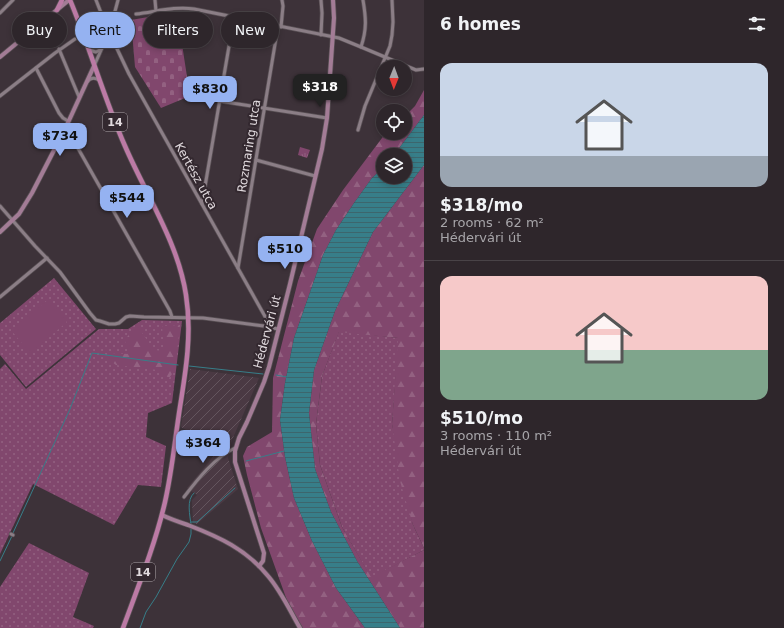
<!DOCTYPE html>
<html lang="en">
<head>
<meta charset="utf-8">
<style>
  :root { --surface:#2e262b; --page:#3a3237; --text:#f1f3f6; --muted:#a7a5a9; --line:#494347; --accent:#95b2f1 }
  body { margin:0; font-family:"DejaVu Sans",sans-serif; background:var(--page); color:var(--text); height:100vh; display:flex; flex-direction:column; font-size:15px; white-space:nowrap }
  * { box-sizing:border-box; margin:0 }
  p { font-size:13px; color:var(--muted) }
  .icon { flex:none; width:22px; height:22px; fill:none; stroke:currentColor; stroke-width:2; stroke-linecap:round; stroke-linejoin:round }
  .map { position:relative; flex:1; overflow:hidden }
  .side { display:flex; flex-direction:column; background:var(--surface); width:360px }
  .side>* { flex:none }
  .guide { position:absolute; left:12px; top:12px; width:352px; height:36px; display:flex; gap:8px }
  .needle { width:26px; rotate:181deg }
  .controls { position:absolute; left:376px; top:60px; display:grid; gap:8px }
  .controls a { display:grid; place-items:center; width:36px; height:36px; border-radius:50%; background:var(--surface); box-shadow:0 2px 6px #0003,0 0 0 1px var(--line); font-size:20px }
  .price { position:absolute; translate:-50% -34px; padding:0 9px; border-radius:8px; background:var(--accent); color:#111; font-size:13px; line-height:26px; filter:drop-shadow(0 1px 2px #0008) }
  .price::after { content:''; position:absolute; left:50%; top:24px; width:12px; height:9px; margin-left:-6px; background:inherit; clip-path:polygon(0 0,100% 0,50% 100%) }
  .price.on { background:#222; color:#fff }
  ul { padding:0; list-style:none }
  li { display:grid; align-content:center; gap:8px; height:212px; padding:0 16px }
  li+li { border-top:1px solid var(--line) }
  li span { display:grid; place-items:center; height:124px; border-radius:12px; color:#555 }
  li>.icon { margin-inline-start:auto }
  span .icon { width:72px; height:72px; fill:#fffc; stroke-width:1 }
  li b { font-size:17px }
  h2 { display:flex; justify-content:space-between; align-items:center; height:48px; padding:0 16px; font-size:17px }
  .chip { padding:0 14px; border-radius:18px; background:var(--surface); box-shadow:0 2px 6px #0003,0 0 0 1px var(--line); font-size:14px; line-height:36px }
  .chip.on { background:var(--accent); color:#111 }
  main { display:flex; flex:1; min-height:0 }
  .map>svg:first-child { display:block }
  .industrial { fill:url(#industrial-furrows) }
  .grass { fill:url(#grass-dots) }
  .forest { fill:url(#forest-firs) }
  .cemetery { fill:url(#cemetery-stones) }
  .park { fill:url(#park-tufts) }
  .pitch { fill:#81476d }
  .water { fill:url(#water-rules) }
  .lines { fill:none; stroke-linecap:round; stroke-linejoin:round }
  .stream { stroke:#377e89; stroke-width:1 }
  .street-casing { stroke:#595055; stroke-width:4.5 }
  .secondary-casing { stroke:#595055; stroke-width:5.5 }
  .primary-casing { stroke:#595055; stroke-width:6 }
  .street { stroke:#8b7e86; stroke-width:3 }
  .secondary { stroke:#a37c96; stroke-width:4 }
  .primary { stroke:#bc7aa5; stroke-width:4.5 }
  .labels { text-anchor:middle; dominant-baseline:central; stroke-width:4; stroke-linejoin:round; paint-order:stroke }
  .shield { fill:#33282f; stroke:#ada5aa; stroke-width:1 }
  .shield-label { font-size:11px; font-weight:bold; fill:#e1dade }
  .street-label { font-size:12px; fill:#e1dade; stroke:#33282f }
</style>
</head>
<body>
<main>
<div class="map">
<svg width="424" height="628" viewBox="0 0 424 628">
  <defs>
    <pattern id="industrial-furrows" width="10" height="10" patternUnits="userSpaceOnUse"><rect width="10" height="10" fill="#4a3943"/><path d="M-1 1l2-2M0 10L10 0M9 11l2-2" fill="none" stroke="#64555e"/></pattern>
    <pattern id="grass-dots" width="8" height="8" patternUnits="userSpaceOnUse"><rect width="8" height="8" fill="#81476d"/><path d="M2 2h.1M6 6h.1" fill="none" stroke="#936181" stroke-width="1.8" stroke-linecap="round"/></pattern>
    <pattern id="forest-firs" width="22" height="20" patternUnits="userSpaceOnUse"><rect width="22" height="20" fill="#81476d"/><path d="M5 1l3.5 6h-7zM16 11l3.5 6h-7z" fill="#936181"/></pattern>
    <pattern id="cemetery-stones" width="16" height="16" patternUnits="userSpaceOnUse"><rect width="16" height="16" fill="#81476d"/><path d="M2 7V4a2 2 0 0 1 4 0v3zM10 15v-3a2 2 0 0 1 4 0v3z" fill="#936181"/></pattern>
    <pattern id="park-tufts" width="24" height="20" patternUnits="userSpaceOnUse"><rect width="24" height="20" fill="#81476d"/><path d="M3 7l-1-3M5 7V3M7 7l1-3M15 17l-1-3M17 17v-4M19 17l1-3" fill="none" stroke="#936181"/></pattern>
    <pattern id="water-rules" width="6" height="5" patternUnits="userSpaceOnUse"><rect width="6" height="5" fill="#377e89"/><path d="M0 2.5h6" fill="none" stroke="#3c666d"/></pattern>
  </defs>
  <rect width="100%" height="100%" fill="#3d3239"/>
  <polygon class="industrial" points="190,369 259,378 232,440 228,458 238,489 197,524 193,523 192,500 197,495 187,488 214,456 205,441 181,427"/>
  <g class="grass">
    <polygon points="54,278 96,329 26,387 0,355 0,323"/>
    <polygon points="142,320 182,321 172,403 148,413 146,437 166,446 161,487 138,485 114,525 33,484 0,554 0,369 5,364 26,389 99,329 128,329"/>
    <polygon points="339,331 399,338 392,424 413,525 424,548 424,550 371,578 342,527 320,465 316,424 322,376"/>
    <polygon points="29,543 89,573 73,617 94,626 93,628 0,628 0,587"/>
  </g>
  <g class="forest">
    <polygon points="424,90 424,115 394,155 383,155 383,168 372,178 354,203 336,230 323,255 294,338 285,383 280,420 285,457 294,498 312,541 336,588 365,628 298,628 294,620 261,528 247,475 243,456 247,447 272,432 273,378 298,281 317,229 343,190 385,134 387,133 405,133 405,116 415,106"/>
    <polygon points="424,165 424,548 413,525 400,481 392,424 398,338 339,332 322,376 316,424 320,465 342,527 371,577 424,550 424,628 400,628 357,561 331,512 315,469 309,413 314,370 335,311 373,232"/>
    <polygon points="180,325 175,370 169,378 158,370 116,365 108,359 110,353 128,354 125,341 129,334 138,327 154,350 164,351 162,326"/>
  </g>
  <polygon class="cemetery" points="177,12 190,96 161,108 135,67 131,20"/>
  <polygon class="park" points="300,147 310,150 307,158 298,155"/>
  <polygon class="pitch" points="49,299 67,322 30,353 11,330"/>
  <polygon class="water" points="424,115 424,165 373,232 335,311 314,370 309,413 315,469 331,512 357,561 400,628 365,628 336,588 312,541 294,498 285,457 280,420 285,383 294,338 323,255 336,230 354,203 372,178 383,168 383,177 405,177 405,155 394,155"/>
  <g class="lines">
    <g class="stream">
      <polyline points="189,366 263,374"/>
      <polyline points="276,375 287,377"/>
      <polyline points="246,461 284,451"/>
      <polyline points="191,522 197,522 235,488"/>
      <path d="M191 525C190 515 186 500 194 493"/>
      <polyline points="13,533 70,409 92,353 178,365"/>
      <polyline points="0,561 12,536"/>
      <polyline points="140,628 146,612 156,597 177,559 189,542 191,534 191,528"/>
    </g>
    <g class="street-casing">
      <g id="street">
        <polyline points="96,0 105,23 110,30"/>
        <polyline points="155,0 156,11"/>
        <polyline points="321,0 322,13 321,35"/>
        <polyline points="0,13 13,0"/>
        <path d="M136 14C155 12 175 6 194 9L339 38 361 47 416 70 424 69"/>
        <polyline points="281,27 283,6 282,0"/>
        <polyline points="93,31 106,25"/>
        <polyline points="109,34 111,36 129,74 267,320 269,327"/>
        <path d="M361 47C367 29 366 18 363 0"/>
        <polyline points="59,49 79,97"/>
        <polyline points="89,50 96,52 100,50"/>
        <polyline points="94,66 110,30 118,0"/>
        <polyline points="36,68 59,113 63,118 68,121"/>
        <path d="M87 82C91 77 95 77 100 81"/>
        <polyline points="0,96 55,53 75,39"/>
        <polyline points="219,101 327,118"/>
        <polyline points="66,127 170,311 172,317"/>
        <polyline points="358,130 365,106 390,46 392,35 393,22 392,0"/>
        <polyline points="256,160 315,176"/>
        <polyline points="202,204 234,17"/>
        <polyline points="0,206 35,246 60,272 90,313 96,320 100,321 109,324 115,324 119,323 126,317 130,316 144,317 203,318 264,326 278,329"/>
        <polyline points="238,268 278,26"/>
        <polyline points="0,297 47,258"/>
        <path d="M184 497C197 480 215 457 235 448"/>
        <polyline points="11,534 13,535"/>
      </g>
    </g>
    <g class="secondary-casing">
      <g id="secondary">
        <polyline points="0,57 69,0"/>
        <polyline points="0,232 19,214 32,193 66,127 94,66"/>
        <path d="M162 515C170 519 179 522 188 525 219 537 246 549 268 576 281 591 290 611 300 628"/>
        <polyline points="259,566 263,561 264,553 235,462 235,451 239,438 247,422 264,382 269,367 290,284 322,149 327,118 334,18 333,0"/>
      </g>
    </g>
    <g class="primary-casing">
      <g id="primary">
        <path d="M70 0C90 48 104 98 125 146 146 195 178 242 186 295 192 333 186 370 180 407 175 439 172 471 165 502 155 545 138 587 123 628"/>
        <polyline points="57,10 62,0"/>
      </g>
    </g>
    <use href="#street" class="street"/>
    <use href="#secondary" class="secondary"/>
    <use href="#primary" class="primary"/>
  </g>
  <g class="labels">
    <g class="shield">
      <rect x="103" y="113" width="24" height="18" rx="3"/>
      <rect x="131" y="563" width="24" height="18" rx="3"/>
    </g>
    <g class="shield-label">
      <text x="115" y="122">14</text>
      <text x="143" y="572">14</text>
    </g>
    <g class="street-label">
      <text transform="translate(249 146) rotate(-81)">Rozmaring utca</text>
      <text transform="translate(196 176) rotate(61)">Kertész utca</text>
      <text transform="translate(267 332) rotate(-75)">Hédervári út</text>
    </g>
  </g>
</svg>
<div class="controls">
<a><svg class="needle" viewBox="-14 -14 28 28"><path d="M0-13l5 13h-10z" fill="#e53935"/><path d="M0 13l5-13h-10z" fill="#a7a5a9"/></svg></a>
<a><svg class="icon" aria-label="locate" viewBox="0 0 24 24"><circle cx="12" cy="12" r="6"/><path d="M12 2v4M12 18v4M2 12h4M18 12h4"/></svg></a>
<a><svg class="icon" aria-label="layers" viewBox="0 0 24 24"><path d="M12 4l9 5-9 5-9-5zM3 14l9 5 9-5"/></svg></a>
</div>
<b class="price on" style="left:320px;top:108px">$318</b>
<b class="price" style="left:210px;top:110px">$830</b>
<b class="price" style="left:60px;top:157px">$734</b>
<b class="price" style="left:127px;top:219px">$544</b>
<b class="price" style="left:285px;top:270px">$510</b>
<b class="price" style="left:203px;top:464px">$364</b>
<div class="guide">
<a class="chip">Buy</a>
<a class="chip on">Rent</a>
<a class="chip">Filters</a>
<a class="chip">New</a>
</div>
</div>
<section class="side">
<h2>6 homes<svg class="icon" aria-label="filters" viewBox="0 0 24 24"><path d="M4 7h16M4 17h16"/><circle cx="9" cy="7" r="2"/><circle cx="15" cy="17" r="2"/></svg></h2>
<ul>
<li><span style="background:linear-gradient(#c9d6e8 75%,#9aa5b1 0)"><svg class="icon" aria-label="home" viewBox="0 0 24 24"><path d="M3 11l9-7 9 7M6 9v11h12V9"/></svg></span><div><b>$318/mo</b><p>2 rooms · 62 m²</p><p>Hédervári út</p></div></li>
<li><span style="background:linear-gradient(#f6c9c9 60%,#7fa58c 0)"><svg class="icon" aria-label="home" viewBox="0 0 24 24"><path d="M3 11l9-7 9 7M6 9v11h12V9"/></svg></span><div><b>$510/mo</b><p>3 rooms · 110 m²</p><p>Hédervári út</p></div></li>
</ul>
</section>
</main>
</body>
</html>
